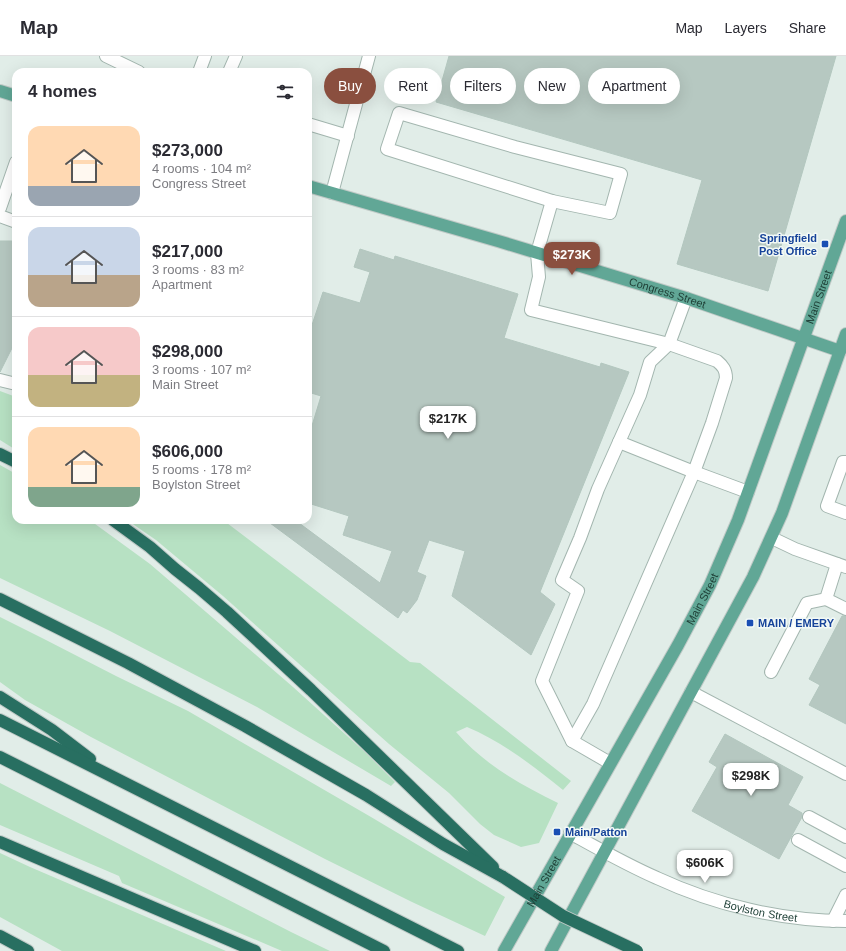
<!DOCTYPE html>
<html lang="en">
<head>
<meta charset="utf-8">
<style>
  :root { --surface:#fff; --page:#f2f2f3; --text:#2b2b33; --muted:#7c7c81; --line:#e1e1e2; --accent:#8a4f3f }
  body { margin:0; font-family:Helvetica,sans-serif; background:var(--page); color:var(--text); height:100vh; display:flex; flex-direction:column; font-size:15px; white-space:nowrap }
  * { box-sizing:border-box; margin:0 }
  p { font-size:13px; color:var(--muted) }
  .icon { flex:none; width:22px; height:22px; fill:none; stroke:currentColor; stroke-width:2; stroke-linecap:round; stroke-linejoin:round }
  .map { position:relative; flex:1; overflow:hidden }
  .sheet { position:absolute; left:12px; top:12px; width:300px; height:456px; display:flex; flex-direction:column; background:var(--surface); border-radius:12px; box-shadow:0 4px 16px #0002 }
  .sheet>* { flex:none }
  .top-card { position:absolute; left:324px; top:12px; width:380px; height:36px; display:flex; gap:8px }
  .price { position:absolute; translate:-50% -34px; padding:0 9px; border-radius:8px; background:#fff; color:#222; font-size:13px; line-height:26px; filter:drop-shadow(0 1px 2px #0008) }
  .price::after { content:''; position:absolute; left:50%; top:24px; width:12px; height:9px; margin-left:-6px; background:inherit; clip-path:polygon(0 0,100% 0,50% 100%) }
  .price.on { background:var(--accent); color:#fff }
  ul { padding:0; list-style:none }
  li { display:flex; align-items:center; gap:12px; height:100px; padding:0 16px }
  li+li { border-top:1px solid var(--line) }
  li span { display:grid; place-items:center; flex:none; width:112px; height:80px; border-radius:12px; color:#555 }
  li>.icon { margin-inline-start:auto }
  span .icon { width:48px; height:48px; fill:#fffc; stroke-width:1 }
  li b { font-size:17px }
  h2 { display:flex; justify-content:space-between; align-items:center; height:48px; padding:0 16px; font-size:17px }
  .chip { padding:0 14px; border-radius:18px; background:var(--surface); box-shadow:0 4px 16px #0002; font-size:14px; line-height:36px }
  .chip.on { background:var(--accent); color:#fff }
  header { display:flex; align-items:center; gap:24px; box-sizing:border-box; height:56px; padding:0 20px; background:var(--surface); border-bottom:1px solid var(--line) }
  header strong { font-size:19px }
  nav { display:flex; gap:22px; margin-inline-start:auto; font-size:14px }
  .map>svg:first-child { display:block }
  .green { fill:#b7e1c3 }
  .building { fill:#b6c8c1; stroke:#b3c7bf }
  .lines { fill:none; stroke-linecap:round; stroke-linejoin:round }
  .minor-casing { stroke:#a3b6af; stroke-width:14 }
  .major-casing { stroke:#c0cac7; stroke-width:14 }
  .highway-casing { stroke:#c0cac7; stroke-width:14 }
  .minor { stroke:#fff; stroke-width:12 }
  .major { stroke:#61a796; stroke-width:12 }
  .highway { stroke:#286f61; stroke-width:12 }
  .highway-bridge-casing { stroke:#c0cac7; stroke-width:14; stroke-linecap:butt }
  .highway-bridge { stroke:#286f61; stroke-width:12 }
  .transit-dot { fill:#1a4fb4; stroke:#f2f9f6; stroke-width:1.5 }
  .labels { text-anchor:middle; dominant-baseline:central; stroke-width:3; stroke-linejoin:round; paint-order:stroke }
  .transit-label { font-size:11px; font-weight:bold; fill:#164399; stroke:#f2f9f6; text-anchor:start }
  .street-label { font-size:11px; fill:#1f4037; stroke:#f2f9f6 }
</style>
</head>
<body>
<header>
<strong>Map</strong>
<nav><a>Map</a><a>Layers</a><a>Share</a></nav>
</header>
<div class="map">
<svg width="846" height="895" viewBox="0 0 846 895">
  <rect width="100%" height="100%" fill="#e1ede8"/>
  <g class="green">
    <polygon points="0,335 16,341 16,394 0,384"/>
    <polygon points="0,409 16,418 16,464 91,465 150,508 213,562 293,631 366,697 395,726 391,730 257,651 110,575 0,522"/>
    <path d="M127 464H223L410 606 420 607 571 725 563 734C533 710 503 686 467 671L456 676C485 709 519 728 558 747L539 787 521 791 494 779 480 768 449 737 389 688 223 540 156 484Z"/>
    <polygon points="0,561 44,583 116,620 188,655 371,761 505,841 485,880 412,846 325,803 91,681 25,644 0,626"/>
    <polygon points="0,727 291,876 330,895 282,895 122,827 119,820 0,769"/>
    <polygon points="0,797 30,811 226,895 62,895 0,861"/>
  </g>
  <g class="building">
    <polygon points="449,0 836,0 768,235 677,208 702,124 436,46"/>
    <polygon points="0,185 16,185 16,289 13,290 0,316"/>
    <polygon points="360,193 394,204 395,200 518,238 504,282 600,311 601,307 629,316 540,536 555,548 531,599 452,540 465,495 429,484 417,516 426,520 417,544 407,557 403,554 398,562 266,464 295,464 380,527 392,495 343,479 349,460 308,447 308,383 321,340 308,336 308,281 323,236 360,247 370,216 354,211"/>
    <polygon points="842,560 846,560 846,668 809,649 820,629 809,623"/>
    <polygon points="725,678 803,721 788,749 802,757 802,761 779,803 692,755 717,711 709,706"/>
  </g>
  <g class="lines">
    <g class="minor-casing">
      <g id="minor">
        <polyline points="106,0 139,16"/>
        <polyline points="199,16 205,0"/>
        <polyline points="229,16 236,0"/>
        <polygon points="399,57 515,91 621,118 610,157 552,145 387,93"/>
        <polyline points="308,68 348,80"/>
        <polyline points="332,137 369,0"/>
        <path d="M552 145 537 197 539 221 531 254 669 288 717 305C723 310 726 314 726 322L712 367 694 416 593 648 572 685"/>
        <polyline points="0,152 16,106"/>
        <polyline points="0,160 16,166"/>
        <polyline points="0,324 16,328"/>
        <polyline points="619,386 694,416 748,436"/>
        <polyline points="846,406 843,406 827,450 846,457"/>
        <polyline points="772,482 795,493 846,511"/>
        <polyline points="826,543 846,553"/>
        <polyline points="771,616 807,547 826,543 837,508"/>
        <polyline points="691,636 846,718"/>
        <polyline points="610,707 572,685 542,625 578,535 562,524 580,482 598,433 640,339 650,306 669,288 686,242"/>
        <polyline points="809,761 846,781"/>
        <path id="s1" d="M570 777C599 793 627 809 657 822 715 849 782 865 846 865"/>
        <polyline points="798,784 846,810"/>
        <polyline points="833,865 846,839"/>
      </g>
    </g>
    <g class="major-casing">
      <g id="major">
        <polyline points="0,35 16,40"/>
        <path id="s2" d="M308 130 498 185 686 242 840 295"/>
        <path id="s3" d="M504 895 678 589 710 529 738 464 846 165"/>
        <polyline points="551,895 753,521 782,457 846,278"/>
      </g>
    </g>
    <g class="highway-casing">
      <g id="highway">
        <polyline points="0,398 16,406"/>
        <polyline points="113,464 150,491 175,513 199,532 227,556 311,634 493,811"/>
        <polyline points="0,543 128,607 245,670 366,739 443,788 503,821"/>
        <polyline points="0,641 52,674 90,703"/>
        <polyline points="0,664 458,895"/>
        <polyline points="0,701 384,895"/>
        <polyline points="0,786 255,895"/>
        <polyline points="0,880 28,895"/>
      </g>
    </g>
    <use href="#minor" class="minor"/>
    <use href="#major" class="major"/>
    <use href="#highway" class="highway"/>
    <g class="highway-bridge-casing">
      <polyline id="highway-bridge" points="503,821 563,860 637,895"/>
    </g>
    <use href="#highway-bridge" class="highway-bridge"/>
  </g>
  <g class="transit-dot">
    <rect x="821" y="184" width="8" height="8" rx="2"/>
    <rect x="746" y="563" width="8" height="8" rx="2"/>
    <rect x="553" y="772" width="8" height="8" rx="2"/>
  </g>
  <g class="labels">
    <g class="transit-label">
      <text x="817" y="182" text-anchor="end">Springfield<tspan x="817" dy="13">Post Office</tspan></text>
      <text x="758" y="567">MAIN / EMERY</text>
      <text x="565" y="776">Main/Patton</text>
    </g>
    <g class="street-label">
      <text stroke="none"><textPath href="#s2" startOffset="375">Congress Street</textPath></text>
      <text stroke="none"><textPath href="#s3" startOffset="728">Main Street</textPath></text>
      <text stroke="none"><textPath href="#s3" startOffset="404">Main Street</textPath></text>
      <text stroke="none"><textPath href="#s3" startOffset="80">Main Street</textPath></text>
      <text stroke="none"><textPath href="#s1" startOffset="207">Boylston Street</textPath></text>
    </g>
  </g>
</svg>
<b class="price on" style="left:572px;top:220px">$273K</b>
<b class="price" style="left:448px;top:384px">$217K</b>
<b class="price" style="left:751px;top:741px">$298K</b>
<b class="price" style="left:705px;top:828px">$606K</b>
<div class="top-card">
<a class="chip on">Buy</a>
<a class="chip">Rent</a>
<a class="chip">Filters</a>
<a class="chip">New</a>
<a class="chip">Apartment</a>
</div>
<section class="sheet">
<h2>4 homes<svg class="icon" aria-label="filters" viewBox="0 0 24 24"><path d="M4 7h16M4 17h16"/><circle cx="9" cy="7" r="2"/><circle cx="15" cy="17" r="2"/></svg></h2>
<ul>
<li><span style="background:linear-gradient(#ffd9b3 75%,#9aa5b1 0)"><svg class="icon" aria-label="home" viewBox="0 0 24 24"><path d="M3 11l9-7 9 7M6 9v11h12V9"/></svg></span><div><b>$273,000</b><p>4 rooms · 104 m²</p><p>Congress Street</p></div></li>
<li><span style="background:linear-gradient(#c9d6e8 60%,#b9a48a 0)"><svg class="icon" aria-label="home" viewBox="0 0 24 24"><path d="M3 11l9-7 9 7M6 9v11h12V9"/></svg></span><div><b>$217,000</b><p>3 rooms · 83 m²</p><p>Apartment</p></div></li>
<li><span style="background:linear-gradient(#f6c9c9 60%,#c2b280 0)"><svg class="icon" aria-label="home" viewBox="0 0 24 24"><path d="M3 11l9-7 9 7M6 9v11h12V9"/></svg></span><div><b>$298,000</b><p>3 rooms · 107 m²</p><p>Main Street</p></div></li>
<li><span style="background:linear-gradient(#ffd9b3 75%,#7fa58c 0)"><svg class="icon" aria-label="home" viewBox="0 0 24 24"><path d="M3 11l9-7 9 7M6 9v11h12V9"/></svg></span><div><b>$606,000</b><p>5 rooms · 178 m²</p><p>Boylston Street</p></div></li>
</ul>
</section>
</div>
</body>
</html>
